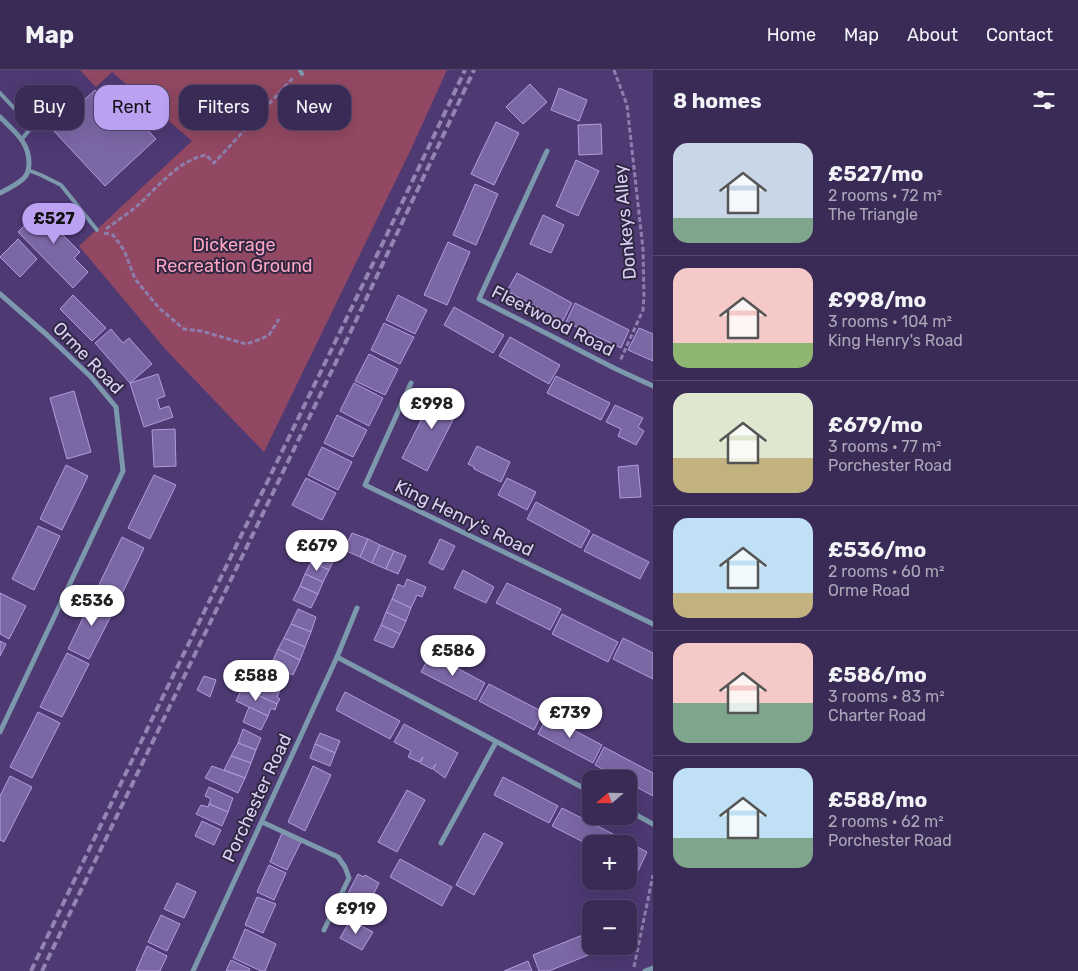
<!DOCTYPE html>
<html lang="en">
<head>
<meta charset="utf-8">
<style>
  :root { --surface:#3a2b56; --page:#41335c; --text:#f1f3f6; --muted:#aba7b9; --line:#54476c; --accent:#bca0f2 }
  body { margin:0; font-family:Rubik,sans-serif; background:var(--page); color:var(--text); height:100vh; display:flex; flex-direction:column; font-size:19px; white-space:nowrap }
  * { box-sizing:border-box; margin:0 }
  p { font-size:16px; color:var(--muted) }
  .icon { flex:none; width:28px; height:28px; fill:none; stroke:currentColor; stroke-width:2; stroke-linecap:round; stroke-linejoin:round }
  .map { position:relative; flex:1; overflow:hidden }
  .details { display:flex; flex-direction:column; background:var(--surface); width:425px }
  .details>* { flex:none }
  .guide { position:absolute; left:15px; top:15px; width:475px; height:45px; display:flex; gap:10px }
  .needle { width:32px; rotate:250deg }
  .buttons { position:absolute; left:582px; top:700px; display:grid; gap:10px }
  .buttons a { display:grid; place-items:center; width:55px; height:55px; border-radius:10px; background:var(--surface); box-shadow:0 5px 20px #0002,0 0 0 1px var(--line); font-size:25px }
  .price { position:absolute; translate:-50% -42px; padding:0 11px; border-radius:18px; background:#fff; color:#222; font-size:16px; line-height:32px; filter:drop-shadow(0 1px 2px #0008) }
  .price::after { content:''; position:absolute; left:50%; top:30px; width:15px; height:11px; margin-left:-8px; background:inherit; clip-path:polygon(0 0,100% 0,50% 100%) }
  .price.active { background:var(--accent); color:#111 }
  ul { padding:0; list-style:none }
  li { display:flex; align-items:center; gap:15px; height:125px; padding:0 20px }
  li+li { border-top:1px solid var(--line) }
  li span { display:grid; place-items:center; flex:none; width:140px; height:100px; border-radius:15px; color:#555 }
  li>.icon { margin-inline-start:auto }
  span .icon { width:60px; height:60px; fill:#fffc; stroke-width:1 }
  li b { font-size:21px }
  h2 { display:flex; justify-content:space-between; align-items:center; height:60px; padding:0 20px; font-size:21px }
  .pill { padding:0 18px; border-radius:15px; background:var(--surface); box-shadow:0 5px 20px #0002,0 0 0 1px var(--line); font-size:18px; line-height:45px }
  .pill.active { background:var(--accent); color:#111 }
  header { display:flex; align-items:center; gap:30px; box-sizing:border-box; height:70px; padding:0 25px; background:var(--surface); border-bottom:1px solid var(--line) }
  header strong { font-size:24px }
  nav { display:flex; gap:28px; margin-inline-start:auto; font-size:18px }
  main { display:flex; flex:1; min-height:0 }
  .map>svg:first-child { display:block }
  .green { fill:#924862 }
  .building { fill:#7c67a5; stroke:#b29cdf }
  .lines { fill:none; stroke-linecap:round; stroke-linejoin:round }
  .path { stroke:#8e7eae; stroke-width:3; stroke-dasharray:5 2.5; stroke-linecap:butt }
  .lane { stroke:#7b98ac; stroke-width:4 }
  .street { stroke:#7b98ac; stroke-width:5 }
  .rail { stroke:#9484b3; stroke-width:4; stroke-dasharray:8 4; stroke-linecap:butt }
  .labels { text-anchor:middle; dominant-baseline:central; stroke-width:4; stroke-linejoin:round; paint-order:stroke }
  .street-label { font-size:18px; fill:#dbd1f4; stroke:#302742 }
  .park-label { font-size:18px; fill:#fea5c2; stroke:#302742 }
</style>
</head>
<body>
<header>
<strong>Map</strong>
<nav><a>Home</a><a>Map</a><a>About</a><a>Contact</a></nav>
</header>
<main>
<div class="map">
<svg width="653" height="901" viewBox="0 0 653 901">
  <rect width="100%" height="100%" fill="#4e3973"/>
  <polygon class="green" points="80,0 447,0 412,77 264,382 167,281 79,176 192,71 112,2 96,17"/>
  <g class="building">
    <polygon points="530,14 547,32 523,54 506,37"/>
    <polygon points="559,18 587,30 579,51 551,40"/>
    <polygon points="95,20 115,42 124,34 156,69 105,116 52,59"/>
    <polygon points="496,52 519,63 494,115 471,104"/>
    <polygon points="601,54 602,84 579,85 578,55"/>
    <polygon points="576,90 599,101 578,146 556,136"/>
    <polygon points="475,114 498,124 476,175 453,165"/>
    <polygon points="45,135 69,160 63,165 80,182 74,188 88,202 73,218 18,162"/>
    <polygon points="543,145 564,155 551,183 530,174"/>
    <polygon points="18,169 37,189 20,207 0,187"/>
    <polygon points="448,172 470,182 447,235 424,225"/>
    <polygon points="517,203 572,233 563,251 507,221"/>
    <polygon points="73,225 106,258 92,271 60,239"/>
    <polygon points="398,225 427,240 415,264 386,250"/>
    <polygon points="575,233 629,260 621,278 566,252"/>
    <polygon points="454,237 504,265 493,283 444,255"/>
    <polygon points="384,253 414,267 400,294 371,280"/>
    <polygon points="639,258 653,264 653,291 628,280"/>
    <polygon points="111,259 123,273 129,268 152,294 130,313 95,273"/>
    <polygon points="510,267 560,295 549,314 499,286"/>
    <polygon points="369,284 398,299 385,325 355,311"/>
    <polygon points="158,304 165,326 157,329 160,339 169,336 173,347 144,357 130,313"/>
    <polygon points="556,306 610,333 601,350 547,323"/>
    <polygon points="354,313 383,328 369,356 340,341"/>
    <polygon points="437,319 462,332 427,401 402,388"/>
    <polygon points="74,321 91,382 67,389 50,328"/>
    <polygon points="615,335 643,348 638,357 644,361 636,375 618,366 621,359 606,352"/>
    <polygon points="337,345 367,360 353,387 324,373"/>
    <polygon points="175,359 176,396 154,397 152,360"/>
    <polygon points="477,376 510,392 501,412 474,399 474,397 468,394"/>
    <polygon points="322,377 352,392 338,420 308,405"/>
    <polygon points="66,395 88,406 62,460 40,449"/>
    <polygon points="638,395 641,427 620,428 618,397"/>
    <polygon points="154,405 176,415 150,469 128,458"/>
    <polygon points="306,408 336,423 322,450 292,435"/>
    <polygon points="507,408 536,422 527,440 498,425"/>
    <polygon points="536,432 590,461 581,478 527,449"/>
    <polygon points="38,456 60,466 34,520 12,509"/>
    <polygon points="352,463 368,469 360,487 344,480"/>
    <polygon points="593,464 649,492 640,509 584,481"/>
    <polygon points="122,467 144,478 118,532 96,521"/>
    <polygon points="368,469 380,475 372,493 360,487"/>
    <polygon points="440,469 455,476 443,500 429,493"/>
    <polygon points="318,474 337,483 329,500 311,492"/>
    <polygon points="380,475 394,481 386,499 372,493"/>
    <polygon points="394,481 406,486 398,504 386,499"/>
    <polygon points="311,492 329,500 323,512 305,504"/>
    <polygon points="463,500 494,517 486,533 454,518"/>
    <polygon points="305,504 323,512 318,524 300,516"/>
    <polygon points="407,509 426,517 422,527 417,525 411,538 392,529 398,514 404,517"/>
    <polygon points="507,513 561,539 550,560 496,533"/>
    <polygon points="300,516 318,524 311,538 293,530"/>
    <polygon points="0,523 26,536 9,569 0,564"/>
    <polygon points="94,525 116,536 89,589 68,579"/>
    <polygon points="392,529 411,538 406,551 386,542"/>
    <polygon points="298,539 316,547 311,562 291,554"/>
    <polygon points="386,542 406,551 400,564 381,555"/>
    <polygon points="562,544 618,572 608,592 552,564"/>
    <polygon points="291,554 311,562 305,577 284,568"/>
    <polygon points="381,555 400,564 393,578 374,570"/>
    <polygon points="284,568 305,577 300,590 278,579"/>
    <polygon points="623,568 653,583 653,609 613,589"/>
    <polygon points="0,571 6,574 0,586"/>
    <polygon points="278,579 300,590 293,605 271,595"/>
    <polygon points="67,583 89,594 62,647 40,637"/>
    <polygon points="431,584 485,613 476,630 421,602"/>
    <polygon points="261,594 286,605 280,620 254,608"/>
    <polygon points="204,606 216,610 210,627 197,620"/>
    <polygon points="252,607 280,620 277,627 280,629 277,634 246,620"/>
    <polygon points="489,614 543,642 534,660 479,631"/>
    <polygon points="242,618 277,634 275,640 271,638 268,646 236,631"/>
    <polygon points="345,622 400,651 390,669 336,640"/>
    <polygon points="249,637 268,646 261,660 243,652"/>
    <polygon points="38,642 60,653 32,708 10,697"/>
    <polygon points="547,646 602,675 593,693 538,664"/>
    <polygon points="404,654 458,683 445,708 433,699 436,694 432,699 420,693 423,687 419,692 408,687 411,681 394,672"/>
    <polygon points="243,659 261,668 256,680 238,673"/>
    <polygon points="320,663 340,671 335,683 315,674"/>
    <polygon points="238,673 256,680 251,693 231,686"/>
    <polygon points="315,674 335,683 330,696 310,688"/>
    <polygon points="604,677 653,703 653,726 629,713 629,709 621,709 595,695"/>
    <polygon points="231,686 251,693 245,708 224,700"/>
    <polygon points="212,696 245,708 238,723 205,708"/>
    <polygon points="313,696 331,705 305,761 288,752"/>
    <polygon points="10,706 32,717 4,772 0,770 0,726"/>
    <polygon points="503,707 558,736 549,753 494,725"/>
    <polygon points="209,717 233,728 228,742 209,734 211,729 205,726"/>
    <polygon points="407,720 425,730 397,782 378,772"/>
    <polygon points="209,734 228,742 222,756 196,744 201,735 208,737"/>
    <polygon points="562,738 617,766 612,774 591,774 591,776 552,756"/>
    <polygon points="202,751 221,760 214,775 195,766"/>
    <polygon points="282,763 301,772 287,800 270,792"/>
    <polygon points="484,763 503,773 474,825 456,815"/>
    <polygon points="620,768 647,782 638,801 629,796 629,774 617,774"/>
    <polygon points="400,789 452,817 442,836 390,807"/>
    <polygon points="269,795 286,803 274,830 257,822"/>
    <polygon points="358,804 364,807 365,805 379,813 367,837 347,825"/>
    <polygon points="177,813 196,822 184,848 164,839"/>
    <polygon points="257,827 276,834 263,863 245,855"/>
    <polygon points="161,845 180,854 167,881 148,872"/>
    <polygon points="352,851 373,862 362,880 340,868 348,854 350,855"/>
    <polygon points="245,859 276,874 265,901 261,901 233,888"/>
    <polygon points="590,862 591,876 596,876 598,881 549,901 539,901 533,885"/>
    <polygon points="147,876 167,886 160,901 136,901"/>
    <polygon points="598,876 618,876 601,883"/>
    <polygon points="231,890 250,899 249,901 226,901"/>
    <polygon points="528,891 532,901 504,901"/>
  </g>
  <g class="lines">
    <g class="path">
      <polyline points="614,0 627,35 643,179 644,227 643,240 620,291"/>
      <path d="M106 159C114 153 123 147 131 141 155 122 175 91 206 85L214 93 294 7"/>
      <polyline points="104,163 113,165 124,180 135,209 159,238 184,259 201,261 246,274 261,269 269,265 279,249"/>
      <polyline points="634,897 653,805"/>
    </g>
    <g class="lane">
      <polyline points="300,0 302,4"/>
      <polyline points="0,23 28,53 30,59 22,69"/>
      <polyline points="28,100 41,105 61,115 97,160"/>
    </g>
    <g class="street">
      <path d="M0 47C14 61 29 72 29 93 29 99 28 104 24 108 18 114 8 119 0 123"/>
      <polyline points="547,81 479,229 616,299 653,316"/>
      <polyline points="0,224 47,265 91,307 116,337 123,401 0,662"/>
      <polyline points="411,313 365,415 653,554"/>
      <polyline points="337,587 591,722"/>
      <polyline points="629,741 653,754"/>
      <polyline points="262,752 338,787 345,797 349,808 324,860"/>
      <polyline points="441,773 496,672"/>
      <polyline points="193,901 337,587 357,538"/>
      <polyline points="645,901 653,898"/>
    </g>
    <g class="rail">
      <path d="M31 901C174 600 323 302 465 0"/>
      <polyline points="42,901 351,261 474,0"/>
    </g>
  </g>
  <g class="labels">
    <g class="street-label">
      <text transform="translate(625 152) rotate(-95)">Donkeys Alley</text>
      <text transform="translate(553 251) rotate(27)">Fleetwood Road</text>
      <text transform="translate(88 288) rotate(46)">Orme Road</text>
      <text transform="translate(464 448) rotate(26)">King Henry's Road</text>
      <text transform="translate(257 728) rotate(-65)">Porchester Road</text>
    </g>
    <g class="park-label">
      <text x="234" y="175">Dickerage<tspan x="234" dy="21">Recreation Ground</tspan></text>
    </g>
  </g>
</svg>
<div class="buttons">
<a><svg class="needle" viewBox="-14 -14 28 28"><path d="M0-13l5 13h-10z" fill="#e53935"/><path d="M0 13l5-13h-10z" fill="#aba7b9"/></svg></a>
<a>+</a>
<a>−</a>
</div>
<b class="price active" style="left:54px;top:175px">£527</b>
<b class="price" style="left:432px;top:360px">£998</b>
<b class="price" style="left:317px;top:502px">£679</b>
<b class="price" style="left:92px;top:557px">£536</b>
<b class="price" style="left:453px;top:607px">£586</b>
<b class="price" style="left:256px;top:632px">£588</b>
<b class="price" style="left:570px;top:669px">£739</b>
<b class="price" style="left:356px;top:865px">£919</b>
<div class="guide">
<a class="pill">Buy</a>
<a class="pill active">Rent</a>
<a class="pill">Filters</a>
<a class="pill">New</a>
</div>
</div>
<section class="details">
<h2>8 homes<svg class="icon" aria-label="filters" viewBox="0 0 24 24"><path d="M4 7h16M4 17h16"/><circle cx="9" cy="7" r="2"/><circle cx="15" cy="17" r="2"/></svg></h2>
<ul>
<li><span style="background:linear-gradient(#c9d6e8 75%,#7fa58c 0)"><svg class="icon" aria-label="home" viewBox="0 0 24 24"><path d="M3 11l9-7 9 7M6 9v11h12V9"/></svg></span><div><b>£527/mo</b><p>2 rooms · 72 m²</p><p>The Triangle</p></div></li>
<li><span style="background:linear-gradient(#f6c9c9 75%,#8fb573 0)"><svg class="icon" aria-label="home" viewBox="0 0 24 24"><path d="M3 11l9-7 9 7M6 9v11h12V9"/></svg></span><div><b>£998/mo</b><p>3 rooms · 104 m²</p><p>King Henry's Road</p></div></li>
<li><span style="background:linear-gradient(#dfe7d0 65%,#c2b280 0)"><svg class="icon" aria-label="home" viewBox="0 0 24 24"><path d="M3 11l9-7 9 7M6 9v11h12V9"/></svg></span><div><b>£679/mo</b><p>3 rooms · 77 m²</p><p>Porchester Road</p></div></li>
<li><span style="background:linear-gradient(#bfe0f5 75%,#c2b280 0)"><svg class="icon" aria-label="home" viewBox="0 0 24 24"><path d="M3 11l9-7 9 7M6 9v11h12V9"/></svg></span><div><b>£536/mo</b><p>2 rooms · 60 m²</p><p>Orme Road</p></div></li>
<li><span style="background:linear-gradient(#f6c9c9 60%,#7fa58c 0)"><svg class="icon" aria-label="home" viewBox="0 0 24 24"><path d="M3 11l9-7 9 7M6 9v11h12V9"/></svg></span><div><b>£586/mo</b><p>3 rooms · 83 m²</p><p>Charter Road</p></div></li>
<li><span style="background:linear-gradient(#bfe0f5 70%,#7fa58c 0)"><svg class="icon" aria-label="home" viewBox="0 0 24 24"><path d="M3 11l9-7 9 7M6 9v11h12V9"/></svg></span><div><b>£588/mo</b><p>2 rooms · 62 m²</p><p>Porchester Road</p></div></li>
</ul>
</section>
</main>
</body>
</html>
